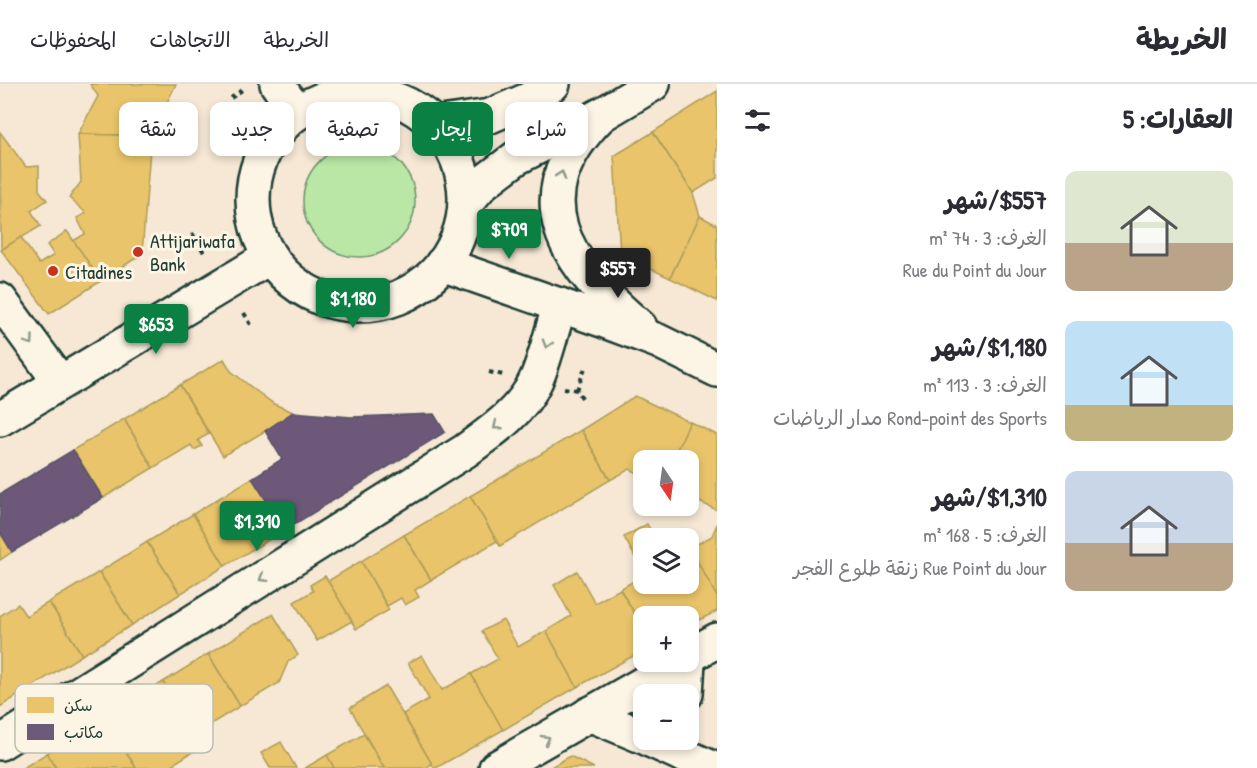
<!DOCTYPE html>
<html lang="ar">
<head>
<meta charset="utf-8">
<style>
  :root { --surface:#fff; --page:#f2f2f3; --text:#2b2b33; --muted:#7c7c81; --line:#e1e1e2; --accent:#0b8043 }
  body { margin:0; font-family:"Patrick Hand","Playpen Sans Arabic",sans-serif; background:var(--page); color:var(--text); direction:rtl; height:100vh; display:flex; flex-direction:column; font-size:22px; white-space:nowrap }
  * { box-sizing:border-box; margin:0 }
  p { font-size:20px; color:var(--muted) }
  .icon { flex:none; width:33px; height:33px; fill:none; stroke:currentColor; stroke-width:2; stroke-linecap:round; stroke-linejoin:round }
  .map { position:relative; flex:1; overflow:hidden; direction:ltr }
  .side { display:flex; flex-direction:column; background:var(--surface); width:540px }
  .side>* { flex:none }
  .guide { position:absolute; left:18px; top:18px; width:570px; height:54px; direction:rtl; display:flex; gap:12px }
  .needle { width:39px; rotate:167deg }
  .tools { position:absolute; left:633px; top:366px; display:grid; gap:12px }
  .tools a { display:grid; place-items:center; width:66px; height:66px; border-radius:12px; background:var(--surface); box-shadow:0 3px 9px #0003; font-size:30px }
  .price { position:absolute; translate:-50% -51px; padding:0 14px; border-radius:6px; background:var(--accent); color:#fff; font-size:20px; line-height:39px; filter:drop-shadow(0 2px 3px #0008) }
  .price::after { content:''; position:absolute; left:50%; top:36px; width:18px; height:14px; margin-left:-9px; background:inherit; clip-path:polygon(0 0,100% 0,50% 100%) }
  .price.active { background:#222; color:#fff }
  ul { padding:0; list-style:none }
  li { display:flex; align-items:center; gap:18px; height:150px; padding:0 24px }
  li span { display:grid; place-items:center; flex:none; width:168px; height:120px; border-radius:12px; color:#555 }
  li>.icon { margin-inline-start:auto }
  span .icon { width:72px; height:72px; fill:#fffc; stroke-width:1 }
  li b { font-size:26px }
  h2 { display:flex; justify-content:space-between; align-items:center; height:72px; padding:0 24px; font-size:26px }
  .chip { padding:0 21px; border-radius:12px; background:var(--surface); box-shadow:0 3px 9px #0003; font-size:21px; line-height:54px }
  .chip.active { background:var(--accent); color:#fff }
  header { display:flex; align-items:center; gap:36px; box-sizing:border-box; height:84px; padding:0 30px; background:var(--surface); border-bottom:2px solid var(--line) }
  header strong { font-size:28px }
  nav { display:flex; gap:33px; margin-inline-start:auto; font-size:21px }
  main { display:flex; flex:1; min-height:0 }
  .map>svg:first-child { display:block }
  .green { fill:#bae7a5; stroke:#6c926c; stroke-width:1.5 }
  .homes { fill:#e9c46a; stroke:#ac9c5a; stroke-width:1.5 }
  .offices { fill:#6d597a; stroke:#565165; stroke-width:1.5 }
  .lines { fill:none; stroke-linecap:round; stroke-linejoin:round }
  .minor-casing { stroke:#1f3d34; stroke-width:38 }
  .tertiary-casing { stroke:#1f3d34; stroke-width:38 }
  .secondary-casing { stroke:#1f3d34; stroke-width:38 }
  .path { stroke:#1f3d34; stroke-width:4; stroke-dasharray:4.5 4.5; stroke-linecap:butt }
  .minor { stroke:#fcf5e5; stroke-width:33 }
  .tertiary { stroke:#fcf5e5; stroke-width:33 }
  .secondary { stroke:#fcf5e5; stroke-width:33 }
  .oneway { stroke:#8e998c }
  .poi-dot { fill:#c8321e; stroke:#fcf5e5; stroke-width:2 }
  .labels { text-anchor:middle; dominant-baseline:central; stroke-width:6; stroke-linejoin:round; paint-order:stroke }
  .poi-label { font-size:20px; fill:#1f3d34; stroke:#fcf5e5; text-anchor:start }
  .key { fill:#fcf5e5; stroke:#babeb0; stroke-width:1.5 }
  .key-label { font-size:16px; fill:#1f3d34 }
</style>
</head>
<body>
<header>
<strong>الخريطة</strong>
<nav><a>الخريطة</a><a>الاتجاهات</a><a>المحفوظات</a></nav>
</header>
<main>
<section class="side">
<h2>العقارات: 5<svg class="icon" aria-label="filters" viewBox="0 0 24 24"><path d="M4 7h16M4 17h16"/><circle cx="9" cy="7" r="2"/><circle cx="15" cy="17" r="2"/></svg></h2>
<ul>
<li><span style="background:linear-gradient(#dfe7d0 60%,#b9a48a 0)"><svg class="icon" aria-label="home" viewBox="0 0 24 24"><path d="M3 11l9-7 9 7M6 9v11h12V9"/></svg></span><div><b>$557/شهر</b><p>الغرف: 3 · 74 m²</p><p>Rue du Point du Jour</p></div></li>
<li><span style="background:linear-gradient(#bfe0f5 70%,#c2b280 0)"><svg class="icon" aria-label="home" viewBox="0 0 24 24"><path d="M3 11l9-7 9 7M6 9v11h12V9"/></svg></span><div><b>$1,180/شهر</b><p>الغرف: 3 · 113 m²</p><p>Rond-point des Sports مدار الرياضات</p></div></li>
<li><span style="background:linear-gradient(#c9d6e8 60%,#b9a48a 0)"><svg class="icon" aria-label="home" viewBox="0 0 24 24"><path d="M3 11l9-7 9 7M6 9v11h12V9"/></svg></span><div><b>$1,310/شهر</b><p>الغرف: 5 · 168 m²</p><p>Rue Point du Jour زنقة طلوع الفجر</p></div></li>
</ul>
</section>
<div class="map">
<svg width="717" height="684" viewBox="0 0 717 684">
  <rect width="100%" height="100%" fill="#f7e8d5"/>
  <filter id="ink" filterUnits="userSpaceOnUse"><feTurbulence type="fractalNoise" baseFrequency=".0167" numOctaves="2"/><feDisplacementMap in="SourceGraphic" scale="12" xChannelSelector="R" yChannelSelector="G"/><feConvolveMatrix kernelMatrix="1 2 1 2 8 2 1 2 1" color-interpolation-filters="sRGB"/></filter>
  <g filter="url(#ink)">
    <circle class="green" cx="359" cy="117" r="56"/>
    <g class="homes">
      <polygon points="90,0 176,0 151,52 78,50 98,12"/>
      <polygon points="717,7 717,94 693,109 653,48"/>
      <polygon points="0,48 26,83 39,82 39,106 47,116 31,127 41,142 1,166"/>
      <polygon points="653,48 693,109 700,132 670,194 620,170 614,72"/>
      <polygon points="78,50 151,52 142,170 101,197 73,157 85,150 77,134 86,129 69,114 81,98"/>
      <polygon points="700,132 717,141 717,217 670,194"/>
      <polygon points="67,147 101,197 49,230 1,166 21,153 39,180 54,171 47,161"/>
      <polygon points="224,275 231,287 255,306 274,320 293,328 265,347 223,372 180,301"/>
      <polygon points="180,301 209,350 198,356 202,362 194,366 191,361 153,384 124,335"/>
      <polygon points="635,312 690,338 672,376 644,376 644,392 630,385 610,396 581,346"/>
      <polygon points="124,335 153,384 103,414 73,366"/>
      <polygon points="690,338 717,351 717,426 688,413 688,376 672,376"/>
      <polygon points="581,346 610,396 500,462 470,412"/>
      <polygon points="252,394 285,446 225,482 193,430"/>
      <polygon points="470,412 497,457 431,496 404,451"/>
      <polygon points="193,430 225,482 180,510 147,458"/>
      <polygon points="647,440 655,454 644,454 644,489 624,453"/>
      <polygon points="717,440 717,513 690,464 712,452"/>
      <polygon points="0,448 12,468 0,476"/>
      <polygon points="404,451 431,496 415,506 419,513 405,521 401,514 387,522 361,477"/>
      <polygon points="147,458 180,510 132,541 99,488"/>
      <polygon points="690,464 717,513 717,527 688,542 688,532 644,532 644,546 620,505 644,491 644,500 688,500 688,465"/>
      <polygon points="361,477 389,526 356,545 328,497"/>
      <polygon points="577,487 595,519 620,505 644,546 644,566 577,603 546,547 571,532 554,501"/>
      <polygon points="99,488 132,541 82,571 49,518"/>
      <polygon points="325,492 352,537 317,557 294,518 313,507 310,501"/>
      <polygon points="49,518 82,571 0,623 0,532 18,520 26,532"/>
      <polygon points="273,530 298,571 288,578 279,599 240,622 208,570"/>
      <polygon points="503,536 518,563 546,547 577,603 503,646 471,590 498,575 482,547"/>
      <polygon points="208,570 240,622 195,650 163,598"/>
      <polygon points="422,571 442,606 471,590 503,646 436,684 434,684 403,630 429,615 408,579"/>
      <polygon points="163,598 202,662 167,684 136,684 105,634"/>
      <polygon points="386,602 432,680 425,684 384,684 350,624"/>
      <polygon points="105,634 136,684 56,684 47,669"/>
      <polygon points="364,650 384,684 334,684 327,671"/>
      <polygon points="281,658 296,684 270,684 261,669"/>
      <polygon points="47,669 56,684 23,684"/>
      <polygon points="327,671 334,684 305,684"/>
      <polygon points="570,672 594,684 549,684"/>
    </g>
    <g class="offices">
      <polygon points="293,328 351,333 434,330 445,348 285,446 252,394 282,375 265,347"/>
      <polygon points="73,366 103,414 12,468 0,448 0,410"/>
    </g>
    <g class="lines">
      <g class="minor-casing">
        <g id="minor">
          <polyline points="0,216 60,298"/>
          <polyline points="688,573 717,556"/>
          <polyline points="686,610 688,578"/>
          <polyline points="589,630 644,653"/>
          <polyline points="650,656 712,684"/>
          <path d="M0 659 465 367C491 348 521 328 535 298 545 278 552 244 560 221"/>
          <polyline points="496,684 681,578"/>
        </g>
      </g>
      <g class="tertiary-casing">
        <polyline id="tertiary" points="277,0 297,29"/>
      </g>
      <g class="secondary-casing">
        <g id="secondary">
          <circle cx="359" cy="115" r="106"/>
          <path d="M601 31C518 114 565 180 640 243"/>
          <polyline points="434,40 490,32 530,15 553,0"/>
          <polyline points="465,120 483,99 516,74 601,31 653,0"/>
          <polyline points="442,180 602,236 658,257 717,286"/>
          <polyline points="0,335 270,173"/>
        </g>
      </g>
      <g class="path">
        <polyline points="231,14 242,6"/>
        <polyline points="192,149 205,170"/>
        <polyline points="244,229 253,244"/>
        <polyline points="489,288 503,291"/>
        <polyline points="564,304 577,306 584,317"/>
        <polyline points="577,306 586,281"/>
      </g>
      <use href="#minor" class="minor"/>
      <use href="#tertiary" class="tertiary"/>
      <use href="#secondary" class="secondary"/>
    </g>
    <defs><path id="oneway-chevron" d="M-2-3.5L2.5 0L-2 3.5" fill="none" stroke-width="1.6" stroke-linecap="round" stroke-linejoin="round" transform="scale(1.5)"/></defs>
    <g class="oneway">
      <use href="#oneway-chevron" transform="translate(561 91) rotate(-71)"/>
      <use href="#oneway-chevron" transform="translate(30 257) rotate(54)"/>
      <use href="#oneway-chevron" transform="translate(547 260) rotate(107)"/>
      <use href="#oneway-chevron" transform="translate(497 342) rotate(141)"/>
      <use href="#oneway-chevron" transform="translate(263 494) rotate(148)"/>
      <use href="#oneway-chevron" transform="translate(546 655) rotate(-30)"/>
    </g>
  </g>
  <g class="poi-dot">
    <circle cx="138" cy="168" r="6"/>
    <circle cx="53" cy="187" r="6"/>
  </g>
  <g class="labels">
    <g class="poi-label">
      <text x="150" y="156">Attijariwafa<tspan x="150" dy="23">Bank</tspan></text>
      <text x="65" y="187">Citadines</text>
    </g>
  </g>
  <rect x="15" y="600" width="198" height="69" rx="9" class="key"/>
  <rect x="27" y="613" width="27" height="16" fill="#e9c46a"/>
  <rect x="27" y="640" width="27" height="16" fill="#6d597a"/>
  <g class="key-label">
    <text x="64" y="627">سكن</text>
    <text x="64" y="654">مكاتب</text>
  </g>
</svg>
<div class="tools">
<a><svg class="needle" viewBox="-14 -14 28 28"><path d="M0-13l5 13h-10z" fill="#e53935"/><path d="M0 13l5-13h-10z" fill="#7c7c81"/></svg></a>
<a><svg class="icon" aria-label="layers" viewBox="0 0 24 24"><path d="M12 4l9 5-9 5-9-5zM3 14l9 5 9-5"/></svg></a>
<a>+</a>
<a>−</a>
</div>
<b class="price" style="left:509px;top:176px">$709</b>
<b class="price active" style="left:618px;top:215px">$557</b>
<b class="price" style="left:353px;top:245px">$1,180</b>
<b class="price" style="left:156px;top:271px">$653</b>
<b class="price" style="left:257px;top:468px">$1,310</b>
<div class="guide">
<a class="chip">شراء</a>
<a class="chip active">إيجار</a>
<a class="chip">تصفية</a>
<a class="chip">جديد</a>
<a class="chip">شقة</a>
</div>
</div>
</main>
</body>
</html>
